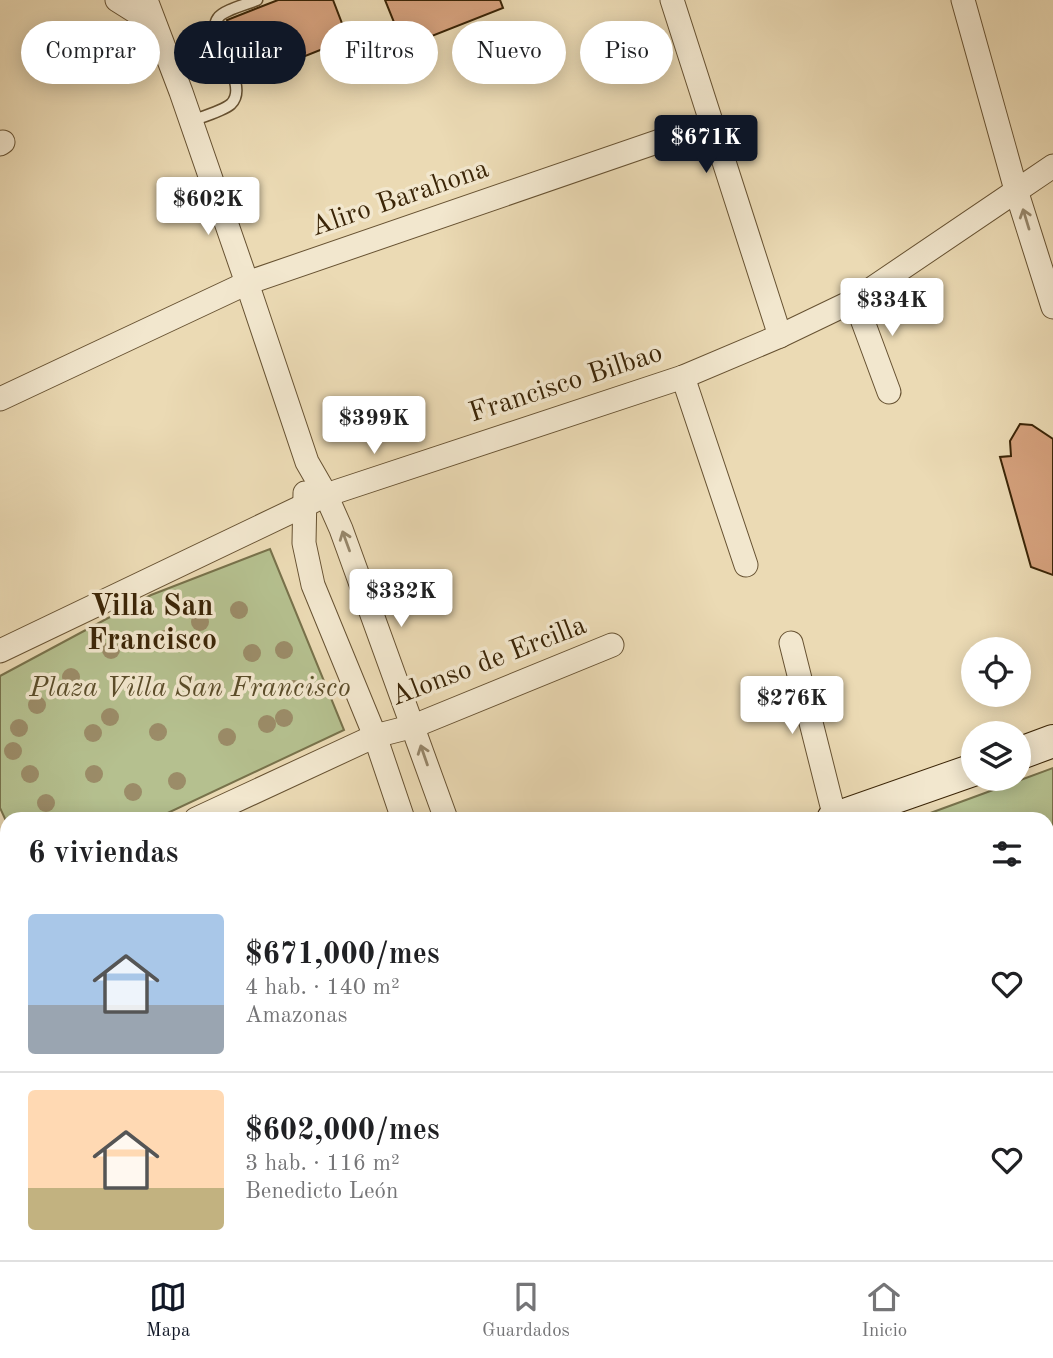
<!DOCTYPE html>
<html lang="es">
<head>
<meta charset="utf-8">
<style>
  :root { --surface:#fff; --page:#f6f6f6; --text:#202124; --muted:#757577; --line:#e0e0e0; --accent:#111827 }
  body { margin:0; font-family:"Old Standard TT",serif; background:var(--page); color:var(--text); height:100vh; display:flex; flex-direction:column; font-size:26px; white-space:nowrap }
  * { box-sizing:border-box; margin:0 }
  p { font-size:23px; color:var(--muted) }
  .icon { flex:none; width:38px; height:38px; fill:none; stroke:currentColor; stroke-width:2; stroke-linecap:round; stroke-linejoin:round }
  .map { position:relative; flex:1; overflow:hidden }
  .side { position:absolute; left:0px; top:812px; width:1054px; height:448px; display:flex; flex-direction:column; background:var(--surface); border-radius:21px 21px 0 0; box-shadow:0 4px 18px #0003 }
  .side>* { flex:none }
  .top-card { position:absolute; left:21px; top:21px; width:700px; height:63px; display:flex; gap:14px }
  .tools { position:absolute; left:961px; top:637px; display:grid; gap:14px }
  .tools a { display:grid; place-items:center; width:70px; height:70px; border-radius:50%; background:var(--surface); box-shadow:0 4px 18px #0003; font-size:35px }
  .price { position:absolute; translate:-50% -60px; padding:0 16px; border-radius:7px; background:#fff; color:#222; font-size:23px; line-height:46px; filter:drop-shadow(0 2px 4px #0008) }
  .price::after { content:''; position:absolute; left:50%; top:42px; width:21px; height:16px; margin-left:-10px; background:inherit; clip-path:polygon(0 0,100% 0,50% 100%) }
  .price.current { background:var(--accent); color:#fff }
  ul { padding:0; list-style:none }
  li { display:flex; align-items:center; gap:21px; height:175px; padding:0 28px }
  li+li { border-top:2px solid var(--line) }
  li span { display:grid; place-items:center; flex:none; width:196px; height:140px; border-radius:7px; color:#555 }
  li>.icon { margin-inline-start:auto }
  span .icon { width:84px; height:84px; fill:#fffc; stroke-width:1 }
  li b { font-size:30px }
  h2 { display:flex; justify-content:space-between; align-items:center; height:84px; padding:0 28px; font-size:30px }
  .pill { padding:0 24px; border-radius:32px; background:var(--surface); box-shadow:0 4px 18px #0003; font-size:24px; line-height:63px }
  .pill.current { background:var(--accent); color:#fff }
  .menu { display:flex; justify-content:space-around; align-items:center; height:98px; border-top:2px solid var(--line); background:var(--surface); font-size:19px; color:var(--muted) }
  .menu a { display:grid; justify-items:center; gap:4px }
  .menu .current { color:var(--accent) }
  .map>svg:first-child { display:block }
  .green { fill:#b5c08f; stroke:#78724b; stroke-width:2 }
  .building { fill:#d6a27e; stroke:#3b2507; stroke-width:2 }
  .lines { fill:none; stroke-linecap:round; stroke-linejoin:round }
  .service-casing { stroke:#675232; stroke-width:13 }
  .minor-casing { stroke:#675232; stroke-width:25 }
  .secondary-casing { stroke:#3b2507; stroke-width:34 }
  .service { stroke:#f2e7ce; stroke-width:10 }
  .minor { stroke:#f2e7ce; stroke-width:23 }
  .secondary { stroke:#f2e7ce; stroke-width:32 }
  .tree { fill:#9b8c68 }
  .oneway { stroke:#96866a }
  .labels { text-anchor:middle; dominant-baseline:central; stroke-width:7; stroke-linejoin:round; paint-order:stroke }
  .street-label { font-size:28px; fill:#3b2507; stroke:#f2e7ce }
  .park-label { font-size:28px; font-style:italic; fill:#5a4c29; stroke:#f2e7ce }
  .neighbourhood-label { font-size:30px; font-weight:bold; fill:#3b2507; stroke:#f2e7ce }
</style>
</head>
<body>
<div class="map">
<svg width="1053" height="1260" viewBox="0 0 1053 1260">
  <rect width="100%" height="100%" fill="#ebdab4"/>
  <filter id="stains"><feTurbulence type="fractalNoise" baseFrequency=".00286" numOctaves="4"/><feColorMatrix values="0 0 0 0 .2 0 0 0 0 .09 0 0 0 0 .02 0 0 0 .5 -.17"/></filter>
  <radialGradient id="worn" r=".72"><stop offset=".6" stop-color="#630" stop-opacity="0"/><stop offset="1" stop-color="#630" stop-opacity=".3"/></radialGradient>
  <g class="green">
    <polygon points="270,549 344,730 155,819 7,819 7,823 0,808 0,676 151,595"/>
    <polygon points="1053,768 1053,1090 1047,1094 1046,819 914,819"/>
  </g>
  <g class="building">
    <polygon points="278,0 333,0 348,39 250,78 227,20"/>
    <polygon points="385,0 500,0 503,8 404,47"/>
    <polygon points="1020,424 1032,425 1053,439 1053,575 1031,567 1000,457 1011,456 1010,441"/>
    <polygon points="7,1113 7,1183 0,1173 0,1163 3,1161 0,1156 0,1118"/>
  </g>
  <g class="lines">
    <g class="service-casing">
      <path id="service" d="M191 121C202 117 223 111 231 104 252 83 203 38 218 18 223 10 248 4 257 0"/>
    </g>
    <g class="minor-casing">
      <g id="minor">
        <polyline points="117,0 144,17 156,28"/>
        <polyline points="146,0 181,92 247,283 307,462 326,495 341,529 446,819"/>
        <polyline points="672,0 780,336"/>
        <polyline points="963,0 1016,190 1053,307"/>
        <polyline points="0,144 3,142"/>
        <polyline points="855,300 889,392"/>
        <polyline points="683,377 746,565"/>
        <polyline points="0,399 247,283 712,123"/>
        <polyline points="305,493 304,543 313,585 375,736 403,819"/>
        <polyline points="791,643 835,818"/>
        <polyline points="0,651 326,495 683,377 780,336 855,300 1053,166"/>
        <polyline points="196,819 375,736 414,726 612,645"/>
        <polyline points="0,851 7,865"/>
        <polyline points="0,909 7,906"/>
        <polyline points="1046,1115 1053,1111"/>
        <polyline points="138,1253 144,1260"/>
        <polyline points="761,1260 789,1253"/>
      </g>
    </g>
    <g class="secondary-casing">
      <g id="secondary">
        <polyline points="1018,754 1053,741"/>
        <polyline points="833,819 973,770"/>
        <polyline points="100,1260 107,1253"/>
      </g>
    </g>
    <use href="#service" class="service"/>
    <use href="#minor" class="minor"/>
    <use href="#secondary" class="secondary"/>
  </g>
  <g class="tree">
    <circle cx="239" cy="610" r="9"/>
    <circle cx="200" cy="622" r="9"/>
    <circle cx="165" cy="639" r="9"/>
    <circle cx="111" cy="650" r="9"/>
    <circle cx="284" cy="650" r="9"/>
    <circle cx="252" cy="653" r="9"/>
    <circle cx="71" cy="677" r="9"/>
    <circle cx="294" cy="689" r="9"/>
    <circle cx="37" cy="705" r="9"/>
    <circle cx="110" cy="717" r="9"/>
    <circle cx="284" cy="718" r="9"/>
    <circle cx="267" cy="724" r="9"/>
    <circle cx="19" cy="728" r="9"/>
    <circle cx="158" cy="732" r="9"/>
    <circle cx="93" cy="733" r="9"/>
    <circle cx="227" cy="737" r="9"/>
    <circle cx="13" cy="751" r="9"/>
    <circle cx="30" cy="774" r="9"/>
    <circle cx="94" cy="774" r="9"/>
    <circle cx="177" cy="781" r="9"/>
    <circle cx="133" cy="792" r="9"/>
    <circle cx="46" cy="803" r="9"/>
  </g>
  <defs><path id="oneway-shaft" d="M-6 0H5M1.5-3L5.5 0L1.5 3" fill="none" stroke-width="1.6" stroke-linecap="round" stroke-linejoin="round" transform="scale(1.75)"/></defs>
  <g class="oneway">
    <use href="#oneway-shaft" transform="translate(1026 219) rotate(-107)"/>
    <use href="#oneway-shaft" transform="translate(346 541) rotate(-110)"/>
    <use href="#oneway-shaft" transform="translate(424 755) rotate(-109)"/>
  </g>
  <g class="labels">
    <g class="street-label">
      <text transform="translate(400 199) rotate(-19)">Aliro Barahona</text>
      <text transform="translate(566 384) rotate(-18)">Francisco Bilbao</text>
      <text transform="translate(489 662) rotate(-21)">Alonso de Ercilla</text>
    </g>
    <g class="park-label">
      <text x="190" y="689">Plaza Villa San Francisco</text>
    </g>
    <g class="neighbourhood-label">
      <text x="152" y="607">Villa San<tspan x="152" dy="34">Francisco</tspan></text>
    </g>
  </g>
  <rect width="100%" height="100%" filter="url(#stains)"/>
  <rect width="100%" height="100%" fill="url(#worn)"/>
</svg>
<div class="tools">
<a><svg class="icon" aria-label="locate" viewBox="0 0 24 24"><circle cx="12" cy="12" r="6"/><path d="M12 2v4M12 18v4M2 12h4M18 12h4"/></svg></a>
<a><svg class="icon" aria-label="layers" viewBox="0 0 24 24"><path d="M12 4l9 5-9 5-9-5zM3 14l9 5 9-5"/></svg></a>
</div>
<b class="price current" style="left:706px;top:175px">$671K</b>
<b class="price" style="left:208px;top:237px">$602K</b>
<b class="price" style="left:892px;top:338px">$334K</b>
<b class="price" style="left:374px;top:456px">$399K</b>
<b class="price" style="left:401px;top:629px">$332K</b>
<b class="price" style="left:792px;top:736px">$276K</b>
<div class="top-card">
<a class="pill">Comprar</a>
<a class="pill current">Alquilar</a>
<a class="pill">Filtros</a>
<a class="pill">Nuevo</a>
<a class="pill">Piso</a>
</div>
<section class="side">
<h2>6 viviendas<svg class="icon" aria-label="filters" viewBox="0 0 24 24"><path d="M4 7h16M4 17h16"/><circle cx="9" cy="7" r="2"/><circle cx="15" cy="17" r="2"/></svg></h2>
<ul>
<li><span style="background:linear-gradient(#a9c7e8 65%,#9aa5b1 0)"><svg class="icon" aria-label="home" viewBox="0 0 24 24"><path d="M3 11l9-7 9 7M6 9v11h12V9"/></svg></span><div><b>$671,000/mes</b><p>4 hab. · 140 m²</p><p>Amazonas</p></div><svg class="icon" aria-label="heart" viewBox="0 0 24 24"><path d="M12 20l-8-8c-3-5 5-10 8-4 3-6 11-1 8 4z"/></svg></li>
<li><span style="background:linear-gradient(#ffd9b3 70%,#c2b280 0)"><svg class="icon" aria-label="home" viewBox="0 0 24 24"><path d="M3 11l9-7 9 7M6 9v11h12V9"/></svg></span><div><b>$602,000/mes</b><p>3 hab. · 116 m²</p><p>Benedicto León</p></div><svg class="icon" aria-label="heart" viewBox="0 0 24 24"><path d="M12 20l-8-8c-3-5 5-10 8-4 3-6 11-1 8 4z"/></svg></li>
</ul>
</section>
</div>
<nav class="menu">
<a class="current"><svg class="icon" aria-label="map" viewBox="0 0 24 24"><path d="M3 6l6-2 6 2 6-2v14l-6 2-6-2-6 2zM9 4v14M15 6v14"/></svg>Mapa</a>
<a><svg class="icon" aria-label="saved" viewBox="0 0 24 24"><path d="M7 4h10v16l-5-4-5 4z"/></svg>Guardados</a>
<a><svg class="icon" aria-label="home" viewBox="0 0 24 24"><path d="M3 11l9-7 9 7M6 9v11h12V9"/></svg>Inicio</a>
</nav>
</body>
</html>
